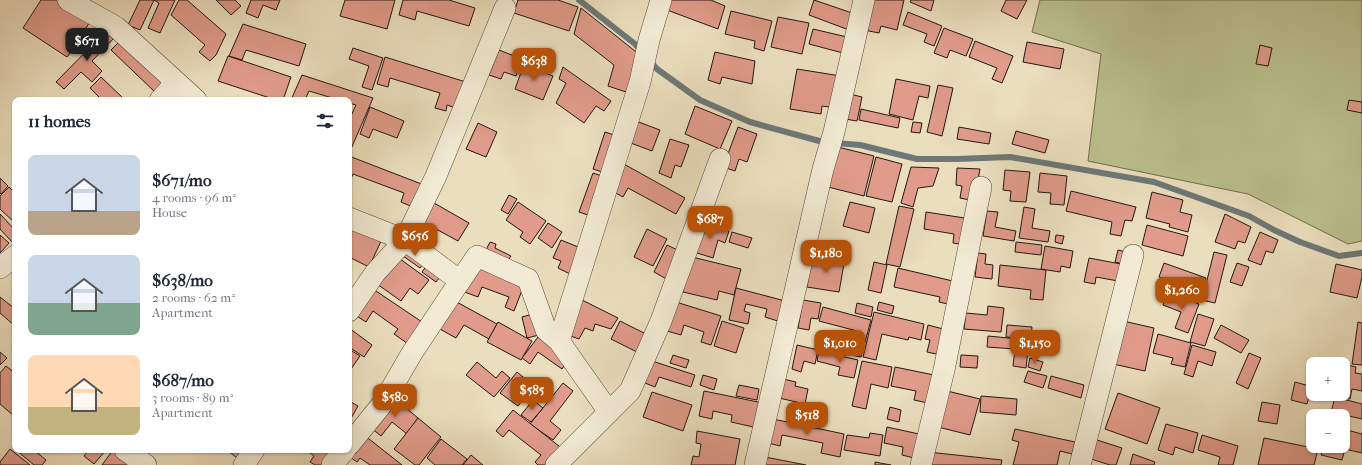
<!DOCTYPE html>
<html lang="en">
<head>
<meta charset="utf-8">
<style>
  :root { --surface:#fff; --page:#f2f2f3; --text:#1f2937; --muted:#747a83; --accent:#b45309 }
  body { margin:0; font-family:"IM FELL French Canon",serif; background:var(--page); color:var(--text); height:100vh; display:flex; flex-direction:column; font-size:15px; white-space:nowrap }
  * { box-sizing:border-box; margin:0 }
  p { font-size:13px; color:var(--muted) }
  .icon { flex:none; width:22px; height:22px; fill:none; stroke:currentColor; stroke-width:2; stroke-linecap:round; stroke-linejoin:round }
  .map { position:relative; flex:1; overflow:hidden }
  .sheet { position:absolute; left:12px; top:97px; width:340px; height:356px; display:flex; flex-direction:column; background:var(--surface); border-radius:8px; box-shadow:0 1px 3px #0004 }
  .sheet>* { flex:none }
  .fabs { position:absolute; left:1306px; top:357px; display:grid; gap:8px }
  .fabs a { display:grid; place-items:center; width:44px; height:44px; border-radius:8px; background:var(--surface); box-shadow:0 1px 3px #0004; font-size:20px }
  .price { position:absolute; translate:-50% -34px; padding:0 9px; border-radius:8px; background:var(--accent); color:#fff; font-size:13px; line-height:26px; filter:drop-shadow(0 1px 2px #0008) }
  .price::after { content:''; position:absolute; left:50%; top:24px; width:12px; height:9px; margin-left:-6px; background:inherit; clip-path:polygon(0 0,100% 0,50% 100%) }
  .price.on { background:#222; color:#fff }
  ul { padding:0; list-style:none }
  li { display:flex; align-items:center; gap:12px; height:100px; padding:0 16px }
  li span { display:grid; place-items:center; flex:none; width:112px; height:80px; border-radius:8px; color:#555 }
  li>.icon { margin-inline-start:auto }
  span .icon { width:48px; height:48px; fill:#fffc; stroke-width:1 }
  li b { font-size:17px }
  h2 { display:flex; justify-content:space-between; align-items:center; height:48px; padding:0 16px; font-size:17px }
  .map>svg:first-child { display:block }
  .green { fill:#bbc08e; stroke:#706c50 }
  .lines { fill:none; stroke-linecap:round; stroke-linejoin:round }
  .stream { stroke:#6d7878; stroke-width:6 }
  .building { fill:#e09b8a; stroke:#241713 }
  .minor-casing { stroke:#56493e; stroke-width:22 }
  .minor { stroke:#f2ead4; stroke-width:21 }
</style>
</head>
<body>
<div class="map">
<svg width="1362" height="465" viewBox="0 0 1362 465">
  <rect width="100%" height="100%" fill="#ebdebd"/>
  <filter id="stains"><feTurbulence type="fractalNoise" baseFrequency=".005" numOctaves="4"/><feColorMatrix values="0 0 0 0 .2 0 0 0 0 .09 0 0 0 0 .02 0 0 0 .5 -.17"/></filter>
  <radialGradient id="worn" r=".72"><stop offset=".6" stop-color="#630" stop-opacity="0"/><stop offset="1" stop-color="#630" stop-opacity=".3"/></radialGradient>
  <polygon class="green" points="1040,0 1362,0 1362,241 1348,244 1248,194 1088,161 1101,54 1032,32"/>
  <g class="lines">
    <g class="stream">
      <polyline points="579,0 635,44 642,53"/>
      <polyline points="650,61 657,69 700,100 750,122 823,142 860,145 917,159 957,159 1010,157 1154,182 1249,216 1274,230 1300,242 1339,256 1362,253"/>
    </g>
  </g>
  <g class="building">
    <polygon points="41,0 59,0 91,20 86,28 89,30 67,57 23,28"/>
    <polygon points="140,0 154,0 140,30 128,25"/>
    <polygon points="154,0 175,0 160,33 148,28 159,3"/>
    <polygon points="179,0 187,0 226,34 216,55 210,61 199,52 205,45 171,15"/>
    <polygon points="216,0 235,0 241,6 231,15"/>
    <polygon points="251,0 280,0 276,10 263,5 258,18 246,13"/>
    <polygon points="345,0 395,0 387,29 340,16"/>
    <polygon points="403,0 449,0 475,8 469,26 417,11 415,20 399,15"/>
    <polygon points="518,0 558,0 578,7 569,31 514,13"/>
    <polygon points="670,0 711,0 725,6 718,29 667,10"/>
    <polygon points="814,0 855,14 849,30 809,15"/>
    <polygon points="871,0 904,0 897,30 881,26 879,33 864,30"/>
    <polygon points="911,0 934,0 931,11 910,2"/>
    <polygon points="1006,0 1027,0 1017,19 1001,11"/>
    <polygon points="581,8 640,55 629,93 608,86 614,65 574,34"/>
    <polygon points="731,11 772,21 764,51 754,48 755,41 725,34"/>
    <polygon points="908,12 942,26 934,46 924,42 927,34 903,25"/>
    <polygon points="778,17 809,23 802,54 771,47"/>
    <polygon points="243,24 306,44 299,66 246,50 242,60 229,56"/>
    <polygon points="109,28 116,36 92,61 102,71 92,82 81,72 64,89 56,82"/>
    <polygon points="944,28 973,39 966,56 950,50 947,58 934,53"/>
    <polygon points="813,29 847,37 843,53 809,44"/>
    <polygon points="122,39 168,83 157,94 111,50"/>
    <polygon points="975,41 1013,56 1002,83 992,79 997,68 969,57"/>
    <polygon points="1027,42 1064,49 1060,69 1023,62"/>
    <polygon points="1260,45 1272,48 1268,66 1256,64"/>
    <polygon points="353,48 383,58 372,90 362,87 369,66 349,59"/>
    <polygon points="499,50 522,59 516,76 504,72 501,79 489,75"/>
    <polygon points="715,52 755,61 752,84 722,77 720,84 708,80"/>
    <polygon points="228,56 291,77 283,100 276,100 218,81"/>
    <polygon points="385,57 466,82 458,109 447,105 446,111 435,108 440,93 390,78 388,87 377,84"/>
    <polygon points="524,64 553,76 543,100 515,89"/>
    <polygon points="563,67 611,101 604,111 596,106 584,123 556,103 566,83 559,79"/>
    <polygon points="797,69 841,76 836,108 822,106 821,114 790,109"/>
    <polygon points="302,75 373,98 351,149 349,148 349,120 356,105 349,103 349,100 339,100 309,91 305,100 291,100"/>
    <polygon points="101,77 125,100 102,100 90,88"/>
    <polygon points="896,79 930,86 928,98 919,96 913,120 889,114"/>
    <polygon points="938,85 953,88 942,136 927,132"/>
    <polygon points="850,94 862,97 857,121 845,119"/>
    <polygon points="1349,100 1362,102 1362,113 1347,110"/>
    <polygon points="695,106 732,121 720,149 685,134"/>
    <polygon points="370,107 404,121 397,138 373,129 369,138 360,134"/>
    <polygon points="861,109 900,118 898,128 859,120"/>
    <polygon points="636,121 660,130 652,151 628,142"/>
    <polygon points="913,122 922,123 920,133 911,132"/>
    <polygon points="478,123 497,132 486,157 466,149"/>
    <polygon points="738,127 757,134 747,162 739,159 735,171 723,167"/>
    <polygon points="959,127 991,133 989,144 957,139"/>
    <polygon points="1016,131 1049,140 1045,153 1012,144"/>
    <polygon points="605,132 617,136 605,173 593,169"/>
    <polygon points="670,139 689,145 681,167 675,165 671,178 659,173"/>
    <polygon points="838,147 874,156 864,196 828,187"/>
    <polygon points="349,156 424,185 415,208 401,202 404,193 353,174 349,184"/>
    <polygon points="876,157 902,164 892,202 866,196"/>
    <polygon points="622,163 685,198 676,214 628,188 623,197 612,191"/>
    <polygon points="911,167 939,168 933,186 918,188 913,207 901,203"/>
    <polygon points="957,168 980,169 974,201 960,198 962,186 956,185"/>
    <polygon points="1005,170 1030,172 1026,202 1010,201 1011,191 1003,190"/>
    <polygon points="593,173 605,177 591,216 579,212"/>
    <polygon points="1040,173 1067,176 1064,205 1050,204 1051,193 1038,192"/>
    <polygon points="0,178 8,186 1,194 0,193"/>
    <polygon points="9,187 15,193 15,223 0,209 0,196"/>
    <polygon points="1071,191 1136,207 1132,221 1125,220 1121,236 1110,234 1112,222 1066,211"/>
    <polygon points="1152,192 1183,200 1180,212 1192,215 1188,232 1169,227 1170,224 1146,218"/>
    <polygon points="509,195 517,199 508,214 501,210"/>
    <polygon points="518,202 546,221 530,244 520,237 523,232 506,220"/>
    <polygon points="850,202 875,208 869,233 843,226"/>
    <polygon points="434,203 469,223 458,241 436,229 431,238 418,231"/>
    <polygon points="899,206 914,209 900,267 886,264"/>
    <polygon points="1024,207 1035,209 1032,228 1050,231 1048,242 1019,238"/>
    <polygon points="987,211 998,212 995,227 1016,231 1014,241 983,236"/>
    <polygon points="926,212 971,219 966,245 953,243 954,234 924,229"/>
    <polygon points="0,214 15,230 15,242 13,243 0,229"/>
    <polygon points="1225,214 1251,227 1245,243 1238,241 1235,249 1215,242"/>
    <polygon points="548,223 562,232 552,248 538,238"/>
    <polygon points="703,223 729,231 725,243 718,240 713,258 694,252"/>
    <polygon points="349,224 382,239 369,267 349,257"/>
    <polygon points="1147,225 1188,236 1183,256 1142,245"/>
    <polygon points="647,229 667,239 653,266 634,257"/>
    <polygon points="732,232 752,238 748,248 729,242"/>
    <polygon points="1260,232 1278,240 1273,253 1266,251 1261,265 1248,260"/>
    <polygon points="0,235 9,243 0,253"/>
    <polygon points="1056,235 1064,236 1062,244 1055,242"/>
    <polygon points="561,240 583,249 572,275 558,268 561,261 553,258"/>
    <polygon points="490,242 496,244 495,248 511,256 509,259 483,256"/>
    <polygon points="1016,242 1042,245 1041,255 1015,252"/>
    <polygon points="411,245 428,258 420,268 403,256"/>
    <polygon points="667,245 684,253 670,281 654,272"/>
    <polygon points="1045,246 1073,251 1070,268 1061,266 1060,272 1041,269"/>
    <polygon points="1118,250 1126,252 1123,264 1115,262"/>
    <polygon points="1214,252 1227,255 1215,303 1202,300"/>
    <polygon points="978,253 986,254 985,264 993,265 992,279 975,277"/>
    <polygon points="396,256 429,280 418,294 410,288 401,301 377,284"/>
    <polygon points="833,256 845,258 839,292 807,287 812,257 833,261"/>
    <polygon points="692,257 741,269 734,295 719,291 717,300 683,292"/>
    <polygon points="1089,258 1121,264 1118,281 1096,277 1095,284 1084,282"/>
    <polygon points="430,261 444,271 436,282 422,272"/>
    <polygon points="478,262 526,280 514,311 505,307 509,297 482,287 478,297 462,291"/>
    <polygon points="874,262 887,265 881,293 868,290"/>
    <polygon points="1164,263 1206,278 1199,300 1187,296 1190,287 1159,277"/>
    <polygon points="1237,263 1249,267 1242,286 1230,282"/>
    <polygon points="1336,264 1362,270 1362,277 1357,298 1330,292"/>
    <polygon points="1000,265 1046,270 1043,300 1030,299 1031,290 998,286"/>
    <polygon points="898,268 957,282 952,305 939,302 940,297 894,287"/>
    <polygon points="736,288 789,302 784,323 765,317 767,309 746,304 744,311 750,313 748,324 729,320"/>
    <polygon points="373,289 425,324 411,346 394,334 398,329 373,311 366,322 355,315"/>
    <polygon points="1168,292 1199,304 1188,333 1175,328 1181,312 1163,305"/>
    <polygon points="0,297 15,309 15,326 0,313"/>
    <polygon points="578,298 618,318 611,329 595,324 593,331 585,328 579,339 565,334"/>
    <polygon points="453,300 497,324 489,339 464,325 456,338 438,328"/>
    <polygon points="803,300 821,303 818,319 811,318 809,330 798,328"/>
    <polygon points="676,302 721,316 711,345 701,342 704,332 684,325 681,335 667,331"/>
    <polygon points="879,302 894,306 892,314 877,310"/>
    <polygon points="857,303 873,307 871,317 855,313"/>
    <polygon points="988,306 1004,308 1001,332 964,329 966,313 987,315"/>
    <polygon points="823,307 871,320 861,357 851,355 857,331 819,321"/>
    <polygon points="874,312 924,324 921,340 909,337 908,340 882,334 876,360 863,357"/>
    <polygon points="533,314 539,335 527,338 522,317"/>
    <polygon points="1198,314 1214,319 1205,346 1190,342"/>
    <polygon points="620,321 648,335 639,353 611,339"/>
    <polygon points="722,321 744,328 736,353 714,346"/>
    <polygon points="1123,321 1154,328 1145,371 1113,364"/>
    <polygon points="498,322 532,341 521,360 487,342"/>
    <polygon points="1358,322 1362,323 1362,365 1352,364"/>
    <polygon points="928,325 947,330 941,355 927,352 930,340 925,339"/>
    <polygon points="1007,325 1032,327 1031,339 1006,337"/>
    <polygon points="1221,325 1249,340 1241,353 1214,338"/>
    <polygon points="349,328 372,345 364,357 349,347"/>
    <polygon points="1158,334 1191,343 1185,367 1171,364 1173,358 1153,353"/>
    <polygon points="988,336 1029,340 1026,368 1013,366 1015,349 987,347"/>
    <polygon points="538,337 568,359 562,369 538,352 530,364 522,358"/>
    <polygon points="797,345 818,350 815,364 804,361 801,372 792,369"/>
    <polygon points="1192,345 1216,352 1212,366 1198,361 1193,377 1184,374"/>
    <polygon points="349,349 360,356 349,372"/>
    <polygon points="819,351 858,360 854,378 838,375 840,367 817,361"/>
    <polygon points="0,352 7,358 0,365"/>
    <polygon points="1249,353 1261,358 1248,389 1236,383"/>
    <polygon points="673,355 689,360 686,368 670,363"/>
    <polygon points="961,355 978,356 977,368 960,367"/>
    <polygon points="1030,358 1043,362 1040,371 1028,367"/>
    <polygon points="652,361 695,375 691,387 659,377 655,387 645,383"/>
    <polygon points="862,361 892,367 888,388 871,384 866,409 852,406"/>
    <polygon points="477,362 496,378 502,371 510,378 494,397 466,375"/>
    <polygon points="1344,364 1356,367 1355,373 1362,374 1362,391 1352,389 1350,399 1338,397 1338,394 1343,394"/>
    <polygon points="6,366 15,373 15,414 14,416 0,404 0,373"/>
    <polygon points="895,367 934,375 928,403 914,400 916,391 891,386"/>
    <polygon points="1028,371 1047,376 1043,388 1024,382"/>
    <polygon points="517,372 534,386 518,406 500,393"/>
    <polygon points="703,375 717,379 714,390 700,385"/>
    <polygon points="1051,376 1084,385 1081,398 1048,388"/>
    <polygon points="783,379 796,382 795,386 808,389 805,404 779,398"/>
    <polygon points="1295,382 1313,387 1313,394 1320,394 1319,399 1309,397 1307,404 1291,400"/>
    <polygon points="563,383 573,391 550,421 561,430 553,440 530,424"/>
    <polygon points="739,385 759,389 757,400 736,396"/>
    <polygon points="943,390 980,399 970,435 934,426"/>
    <polygon points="704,391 763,403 758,428 731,422 732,415 713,411 712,419 699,416"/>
    <polygon points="652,392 692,405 683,431 643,417"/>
    <polygon points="1118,393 1160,408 1147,444 1105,429"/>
    <polygon points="981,396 1017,399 1016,415 980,412"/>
    <polygon points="1335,397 1362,404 1362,419 1345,415 1343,425 1343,416 1330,416"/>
    <polygon points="394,398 418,418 407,434 392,422 381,436 370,427"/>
    <polygon points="533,400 543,408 531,422 521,415"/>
    <polygon points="349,401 358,406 349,422"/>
    <polygon points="1262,402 1280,405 1277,424 1258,421"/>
    <polygon points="890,407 901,410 899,422 887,419"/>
    <polygon points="513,410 564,450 551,465 538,465 535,462 541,455 509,430 503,437 496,431"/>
    <polygon points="418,418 441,437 419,465 415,465 394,449"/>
    <polygon points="773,419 844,434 840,457 821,453 823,443 782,435 780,446 768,443"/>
    <polygon points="1166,424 1198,433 1193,453 1175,447 1173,455 1158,450"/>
    <polygon points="887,427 919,434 914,458 902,455 903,447 884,443"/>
    <polygon points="1015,429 1075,442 1072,454 1060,451 1057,465 1013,465 1019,442 1012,440"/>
    <polygon points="1343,429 1362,434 1362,453 1345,449 1342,460 1321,455 1324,446 1343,446"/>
    <polygon points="697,431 740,439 735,465 691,465 693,456 699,457 701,444 696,443"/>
    <polygon points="870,433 883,435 880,456 844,450 847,435 869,438"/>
    <polygon points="364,435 402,465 370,465 360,458 357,462 347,455"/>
    <polygon points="1202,435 1238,446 1233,465 1218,465 1220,457 1198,450"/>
    <polygon points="1264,438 1318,449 1314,465 1258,465"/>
    <polygon points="441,439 467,459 462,465 435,465 427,458"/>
    <polygon points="1094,439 1122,448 1116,465 1110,465 1088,458"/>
    <polygon points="10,449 30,465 0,465 0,462"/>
    <polygon points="16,450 34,450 46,460 42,465 34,465"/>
    <polygon points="89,450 106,450 94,464 84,456"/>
    <polygon points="113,450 116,450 136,465 102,465"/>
    <polygon points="227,450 243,450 237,458"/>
    <polygon points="306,450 335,450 324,465 315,465 310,462 314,456"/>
    <polygon points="928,452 1002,460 1001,465 927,465"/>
    <polygon points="1133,454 1155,462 1154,465 1130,465"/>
    <polygon points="471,455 483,465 463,465"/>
    <polygon points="765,457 806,465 764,465"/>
    <polygon points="875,462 891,465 875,465"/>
  </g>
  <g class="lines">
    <g class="minor-casing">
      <g id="minor">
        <polyline points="68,0 116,27 196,100"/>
        <polyline points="160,100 176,82"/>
        <polyline points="349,218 405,240 460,281 412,353 383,403 349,445"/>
        <polyline points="0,268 15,256"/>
        <polyline points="460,281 477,256 528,279 546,330 559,341 609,412"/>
        <polyline points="349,311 375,273 405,240 436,176 505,8"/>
        <polyline points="559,341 640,82 649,40 661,0"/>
        <polyline points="125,450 146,465"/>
        <polyline points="244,465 254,450"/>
        <polyline points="332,465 345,450"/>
        <polyline points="556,465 630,391 661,321 720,159"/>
        <polyline points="755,465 823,169 834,132 864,0"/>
        <polyline points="921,465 944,370 981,187"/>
        <polyline points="1080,465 1133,255"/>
      </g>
    </g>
    <use href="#minor" class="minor"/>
  </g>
  <rect width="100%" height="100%" filter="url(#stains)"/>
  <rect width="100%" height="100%" fill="url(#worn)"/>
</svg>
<div class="fabs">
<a>+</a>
<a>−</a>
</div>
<b class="price on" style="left:87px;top:62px">$671</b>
<b class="price" style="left:534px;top:82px">$638</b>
<b class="price" style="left:710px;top:240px">$687</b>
<b class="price" style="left:415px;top:257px">$656</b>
<b class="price" style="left:826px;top:274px">$1,180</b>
<b class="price" style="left:1182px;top:311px">$1,260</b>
<b class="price" style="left:840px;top:364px">$1,010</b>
<b class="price" style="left:1035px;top:364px">$1,150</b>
<b class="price" style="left:532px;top:411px">$585</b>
<b class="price" style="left:395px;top:418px">$580</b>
<b class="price" style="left:807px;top:436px">$518</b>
<section class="sheet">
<h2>11 homes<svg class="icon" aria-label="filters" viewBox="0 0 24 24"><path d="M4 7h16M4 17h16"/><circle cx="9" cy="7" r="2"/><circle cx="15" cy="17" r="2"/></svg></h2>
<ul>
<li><span style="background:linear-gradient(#c9d6e8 70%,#b9a48a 0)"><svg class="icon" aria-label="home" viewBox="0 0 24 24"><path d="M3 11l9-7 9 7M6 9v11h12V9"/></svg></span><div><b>$671/mo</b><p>4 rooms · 96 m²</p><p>House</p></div></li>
<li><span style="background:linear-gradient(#c9d6e8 60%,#7fa58c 0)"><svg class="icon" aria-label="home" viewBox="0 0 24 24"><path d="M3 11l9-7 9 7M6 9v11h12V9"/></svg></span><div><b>$638/mo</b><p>2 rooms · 62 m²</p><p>Apartment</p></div></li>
<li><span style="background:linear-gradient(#ffd9b3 65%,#c2b280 0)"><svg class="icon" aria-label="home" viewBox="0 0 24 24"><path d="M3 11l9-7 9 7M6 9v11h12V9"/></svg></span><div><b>$687/mo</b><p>3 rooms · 89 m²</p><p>Apartment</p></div></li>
</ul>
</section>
</div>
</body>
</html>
